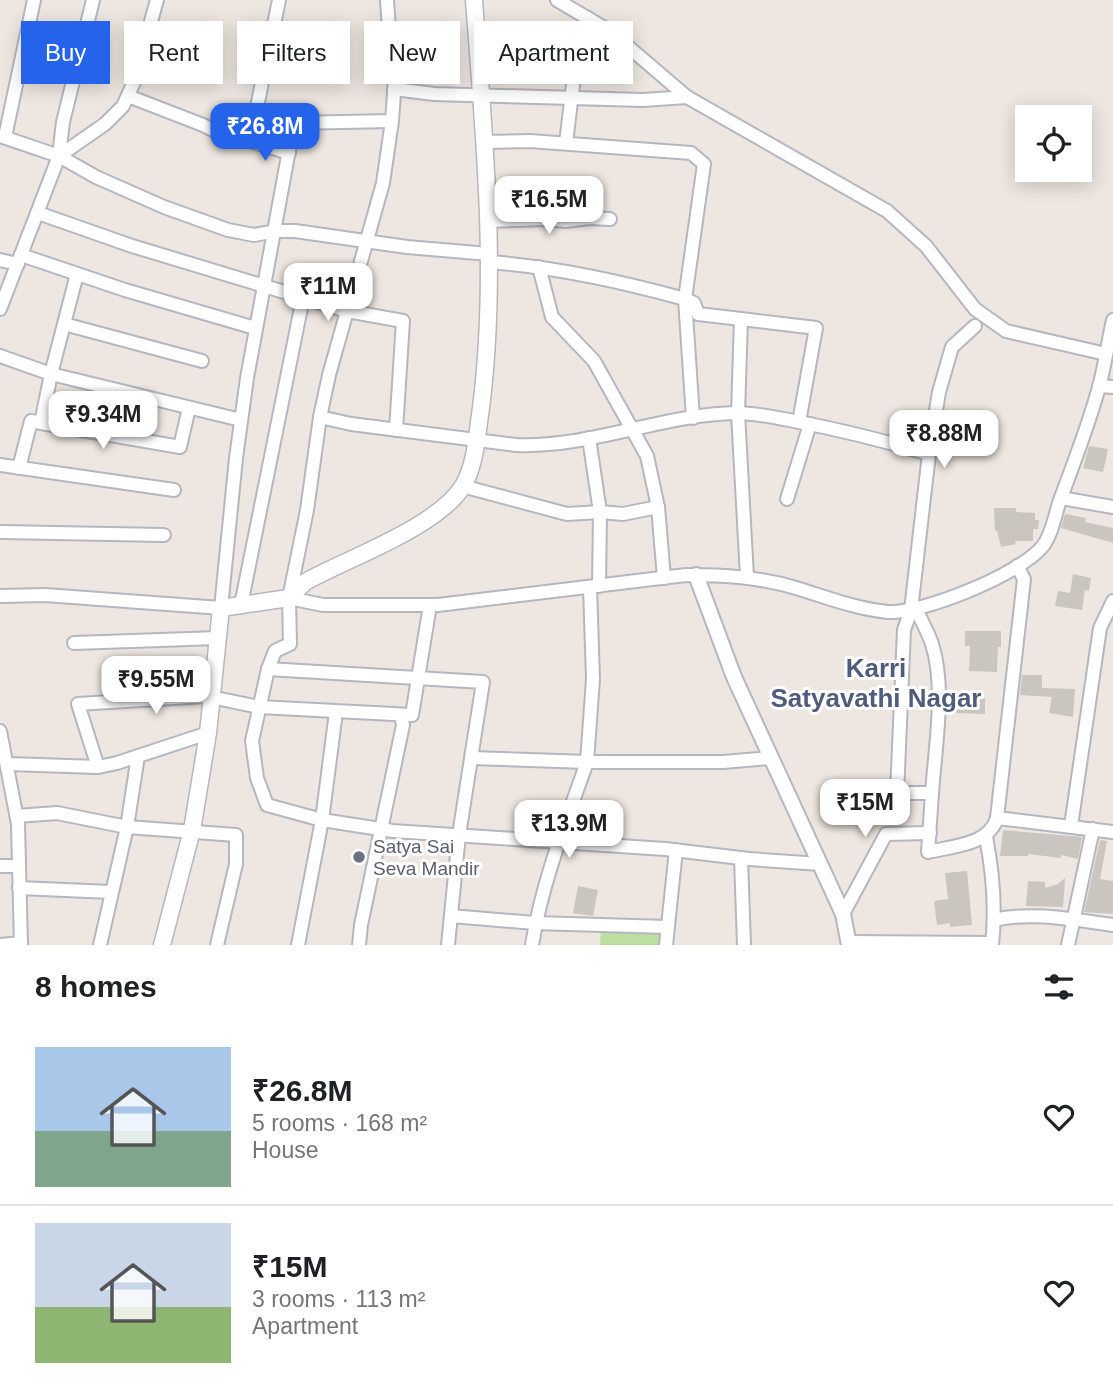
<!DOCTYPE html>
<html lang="en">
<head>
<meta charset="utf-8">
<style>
  :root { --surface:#fff; --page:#f6f6f6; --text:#202124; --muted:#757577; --line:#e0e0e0; --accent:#2563eb }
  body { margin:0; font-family:Arial,sans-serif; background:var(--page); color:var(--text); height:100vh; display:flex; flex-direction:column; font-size:26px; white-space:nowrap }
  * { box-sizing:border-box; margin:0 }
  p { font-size:23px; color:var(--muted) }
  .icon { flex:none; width:38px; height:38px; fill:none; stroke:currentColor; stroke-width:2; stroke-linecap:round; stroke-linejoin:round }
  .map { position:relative; height:945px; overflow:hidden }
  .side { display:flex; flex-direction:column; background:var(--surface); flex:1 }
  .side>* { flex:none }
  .hud { position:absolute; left:21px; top:21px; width:700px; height:63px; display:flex; gap:14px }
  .buttons { position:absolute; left:1015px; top:105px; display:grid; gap:14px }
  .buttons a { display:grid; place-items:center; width:77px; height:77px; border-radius:0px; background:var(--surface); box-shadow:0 4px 18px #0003; font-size:35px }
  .price { position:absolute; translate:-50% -60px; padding:0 16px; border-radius:14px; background:#fff; color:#222; font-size:23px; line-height:46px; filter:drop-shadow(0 2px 4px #0008) }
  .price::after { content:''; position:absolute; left:50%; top:42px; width:21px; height:16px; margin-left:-10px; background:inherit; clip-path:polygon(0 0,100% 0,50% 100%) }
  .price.on { background:var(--accent); color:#fff }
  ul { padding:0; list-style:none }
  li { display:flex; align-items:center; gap:21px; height:175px; padding:0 35px }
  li+li { border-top:2px solid var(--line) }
  li span { display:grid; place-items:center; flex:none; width:196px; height:140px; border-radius:0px; color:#555 }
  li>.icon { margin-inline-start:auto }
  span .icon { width:84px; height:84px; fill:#fffc; stroke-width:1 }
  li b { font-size:30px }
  h2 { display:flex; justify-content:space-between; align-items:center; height:84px; padding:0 35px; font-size:30px }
  .chip { padding:0 24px; border-radius:0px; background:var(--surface); box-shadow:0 4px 18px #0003; font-size:24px; line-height:63px }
  .chip.on { background:var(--accent); color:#fff }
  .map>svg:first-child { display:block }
  .green { fill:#bde0a1 }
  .building { fill:#cac5bf }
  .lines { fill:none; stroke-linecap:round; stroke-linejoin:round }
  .minor-casing { stroke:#b4b7bf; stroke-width:16 }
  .tertiary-casing { stroke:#b4b7bf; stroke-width:18 }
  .secondary-casing { stroke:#b4b7bf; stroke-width:19 }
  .minor { stroke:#fff; stroke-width:12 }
  .tertiary { stroke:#fff; stroke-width:14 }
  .secondary { stroke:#fff; stroke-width:16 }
  .worship-dot { fill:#6b7280; stroke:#fff; stroke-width:2.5 }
  .labels { text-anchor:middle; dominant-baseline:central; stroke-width:6; stroke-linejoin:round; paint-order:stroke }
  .worship-label { font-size:19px; fill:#5b616d; stroke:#fff; text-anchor:start }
  .district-label { font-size:26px; font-weight:bold; fill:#4f5c7c; stroke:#fff }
</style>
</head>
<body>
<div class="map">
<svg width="1113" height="945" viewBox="0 0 1113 945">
  <rect width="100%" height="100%" fill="#eee7e1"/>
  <polygon class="green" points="601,929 659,933 659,945 600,945"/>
  <g class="building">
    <polygon points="1089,446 1108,449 1103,472 1083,468"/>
    <polygon points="994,508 1016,508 1016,512 1035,513 1035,520 1039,520 1038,529 1033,529 1033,541 1015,541 1016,544 1001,547 997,531 995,531"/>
    <polygon points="1065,514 1086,518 1085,522 1113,528 1113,543 1061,528"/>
    <polygon points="1073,574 1091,578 1089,591 1085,590 1082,610 1055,606 1058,591 1070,593"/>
    <polygon points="965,631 1001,631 1001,647 998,647 997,672 969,671 970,646 965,646"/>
    <polygon points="1022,675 1042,675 1042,688 1075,689 1073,717 1049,713 1052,697 1020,695"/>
    <polygon points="957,697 985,698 985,714 956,713"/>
    <polygon points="1003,830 1082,837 1078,859 1061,855 1061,858 1028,854 1028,856 1000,856"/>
    <polygon points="1100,840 1107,841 1100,879 1113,881 1113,914 1084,912"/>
    <polygon points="967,871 972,925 950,927 950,923 937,925 934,901 948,899 945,873"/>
    <polygon points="1065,878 1063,907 1026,906 1028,881 1045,882 1045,888 1058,884"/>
    <polygon points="578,886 598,890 593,916 573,913"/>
  </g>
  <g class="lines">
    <g class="minor-casing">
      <g id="minor">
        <polyline points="387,0 389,30 396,66 392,121 383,183 329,375 320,417 307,510 289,598 290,644 275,651 268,669 252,741 257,778 267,805 322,820 393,831 665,849 749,859 820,864"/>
        <polyline points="557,0 611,32 687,97 887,211 926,246 975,309 1006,331 1106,354"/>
        <polyline points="394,89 434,94 643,100 687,97"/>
        <polyline points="128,96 203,125 229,138 250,141 289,153"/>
        <polyline points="0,136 59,156 96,177 164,207 228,230 254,235 276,231 295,231 407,247 489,254"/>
        <polyline points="5,137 34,0"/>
        <polyline points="250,141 279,0"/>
        <polyline points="483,142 530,141 691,153 704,164 685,299 693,418"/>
        <polyline points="566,143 575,68 588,18"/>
        <polyline points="59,156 63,122 93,0"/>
        <polyline points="38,213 132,246 347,311 403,321 396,430"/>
        <polyline points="488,221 547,219 565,221 590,218 610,219"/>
        <polyline points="21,255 125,290 255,328"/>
        <polyline points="0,260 18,264"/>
        <path d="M489 262C556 267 620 281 685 299L694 303 698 314 741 319 738 413 747 577"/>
        <polyline points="539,267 552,317 594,361 647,456 658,507 664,578"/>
        <polyline points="77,274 51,374 41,423 180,447 189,408"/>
        <polyline points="0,309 59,156 105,124 123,106 134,82 157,0"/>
        <polyline points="741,319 816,328 799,422"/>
        <polyline points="64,324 202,361"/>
        <path d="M975 326 952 347 939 392 929 454 911 610 904 630 897 793H932L928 852C953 846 989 845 997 818L1113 832"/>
        <polyline points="0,356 51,374 241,420"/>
        <polyline points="1099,386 1113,387"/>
        <path d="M320 417 351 424 516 445C591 448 662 414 737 413 754 413 773 417 789 420 837 429 882 440 929 454"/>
        <polyline points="589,438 600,512 599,586"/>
        <polyline points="0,465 174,490"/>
        <polyline points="19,468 31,421 41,423"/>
        <polyline points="462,486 567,514 600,512 623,514 658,507"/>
        <polyline points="1061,498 1113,507"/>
        <polyline points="787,499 810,424"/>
        <polyline points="0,532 164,535"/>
        <polyline points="0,596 45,595 221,608 236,458 247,378 294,123 392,121"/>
        <path d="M289 598 323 605H438L686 575C724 575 759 577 796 588 826 597 856 609 888 612 922 614 1020 574 1042 547 1051 537 1055 516 1059 503 1073 465 1088 427 1099 387 1105 365 1108 342 1113 320"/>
        <polyline points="241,605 303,298"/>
        <path d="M916 609C921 620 928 632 932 644 946 687 935 748 932 793"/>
        <polyline points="74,643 218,638"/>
        <polyline points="268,669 483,682 459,835 448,945"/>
        <polyline points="0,731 18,824 21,945"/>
        <polyline points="471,758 587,762 593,679 590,587"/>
        <polyline points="8,764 98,767 117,763 208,733"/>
        <polyline points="98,767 78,704 206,696 259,707 412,715 430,605"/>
        <polyline points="17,816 57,813 127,827 236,835 236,864 217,945"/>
        <polyline points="997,818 1024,579 1017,566"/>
        <polyline points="1071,826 1100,628 1113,601"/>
        <path d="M986 837C993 873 996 909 992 945"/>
        <polyline points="741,858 744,945"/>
        <polyline points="0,866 19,866"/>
        <polyline points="19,888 111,892"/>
        <polyline points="843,914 886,834 930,833"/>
        <polyline points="451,916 535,923 667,927"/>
        <path d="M994 920C1033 911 1075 920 1113 925"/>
        <polyline points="848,942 992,943"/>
        <polyline points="0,945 21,943"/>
        <polyline points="100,945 127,827 138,756"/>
        <polyline points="298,945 322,820 336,712"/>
        <polyline points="359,945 361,925 403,725 401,715"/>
        <path d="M532 945C542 882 566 822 587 762H723L771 758"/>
        <polyline points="666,945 676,850"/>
        <polyline points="1068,945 1093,829"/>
      </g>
    </g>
    <g class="tertiary-casing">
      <polyline id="tertiary" points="696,575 734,677 843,914 849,945"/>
    </g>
    <g class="secondary-casing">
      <path id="secondary" d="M162 945 192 830 208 733 221 608 289 598 305 582C348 558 438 527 463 486 476 464 477 433 481 408 498 273 484 136 474 0"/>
    </g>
    <use href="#minor" class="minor"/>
    <use href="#tertiary" class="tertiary"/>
    <use href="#secondary" class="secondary"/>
  </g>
  <circle class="worship-dot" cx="359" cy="857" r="7"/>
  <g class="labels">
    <g class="worship-label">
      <text x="373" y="846">Satya Sai<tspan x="373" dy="22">Seva Mandir</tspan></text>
    </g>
    <g class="district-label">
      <text x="876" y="668">Karri<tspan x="876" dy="30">Satyavathi Nagar</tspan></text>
    </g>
  </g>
</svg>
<div class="buttons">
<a><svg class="icon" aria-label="locate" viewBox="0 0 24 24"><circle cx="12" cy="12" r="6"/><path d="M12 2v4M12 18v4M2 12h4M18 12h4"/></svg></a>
</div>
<b class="price on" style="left:265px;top:163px">₹26.8M</b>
<b class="price" style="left:549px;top:236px">₹16.5M</b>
<b class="price" style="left:328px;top:323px">₹11M</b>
<b class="price" style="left:103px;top:451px">₹9.34M</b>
<b class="price" style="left:944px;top:470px">₹8.88M</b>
<b class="price" style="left:156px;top:716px">₹9.55M</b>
<b class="price" style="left:865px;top:839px">₹15M</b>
<b class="price" style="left:569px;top:860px">₹13.9M</b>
<div class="hud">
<a class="chip on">Buy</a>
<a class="chip">Rent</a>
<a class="chip">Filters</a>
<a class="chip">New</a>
<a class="chip">Apartment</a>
</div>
</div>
<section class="side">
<h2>8 homes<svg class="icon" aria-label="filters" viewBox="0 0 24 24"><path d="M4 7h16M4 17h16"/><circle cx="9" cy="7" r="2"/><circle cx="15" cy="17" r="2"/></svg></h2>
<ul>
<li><span style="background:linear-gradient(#a9c7e8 60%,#7fa58c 0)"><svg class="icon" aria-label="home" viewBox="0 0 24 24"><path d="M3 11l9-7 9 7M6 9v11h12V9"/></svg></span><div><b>₹26.8M</b><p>5 rooms · 168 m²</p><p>House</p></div><svg class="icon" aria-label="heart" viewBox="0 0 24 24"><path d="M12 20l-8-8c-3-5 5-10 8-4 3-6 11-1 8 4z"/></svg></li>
<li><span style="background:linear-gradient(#c9d6e8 60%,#8fb573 0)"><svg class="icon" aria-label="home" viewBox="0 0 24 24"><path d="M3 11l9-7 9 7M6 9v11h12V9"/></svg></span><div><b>₹15M</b><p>3 rooms · 113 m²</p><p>Apartment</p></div><svg class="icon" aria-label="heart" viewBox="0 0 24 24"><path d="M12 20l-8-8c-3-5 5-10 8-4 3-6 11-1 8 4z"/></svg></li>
</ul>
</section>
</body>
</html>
